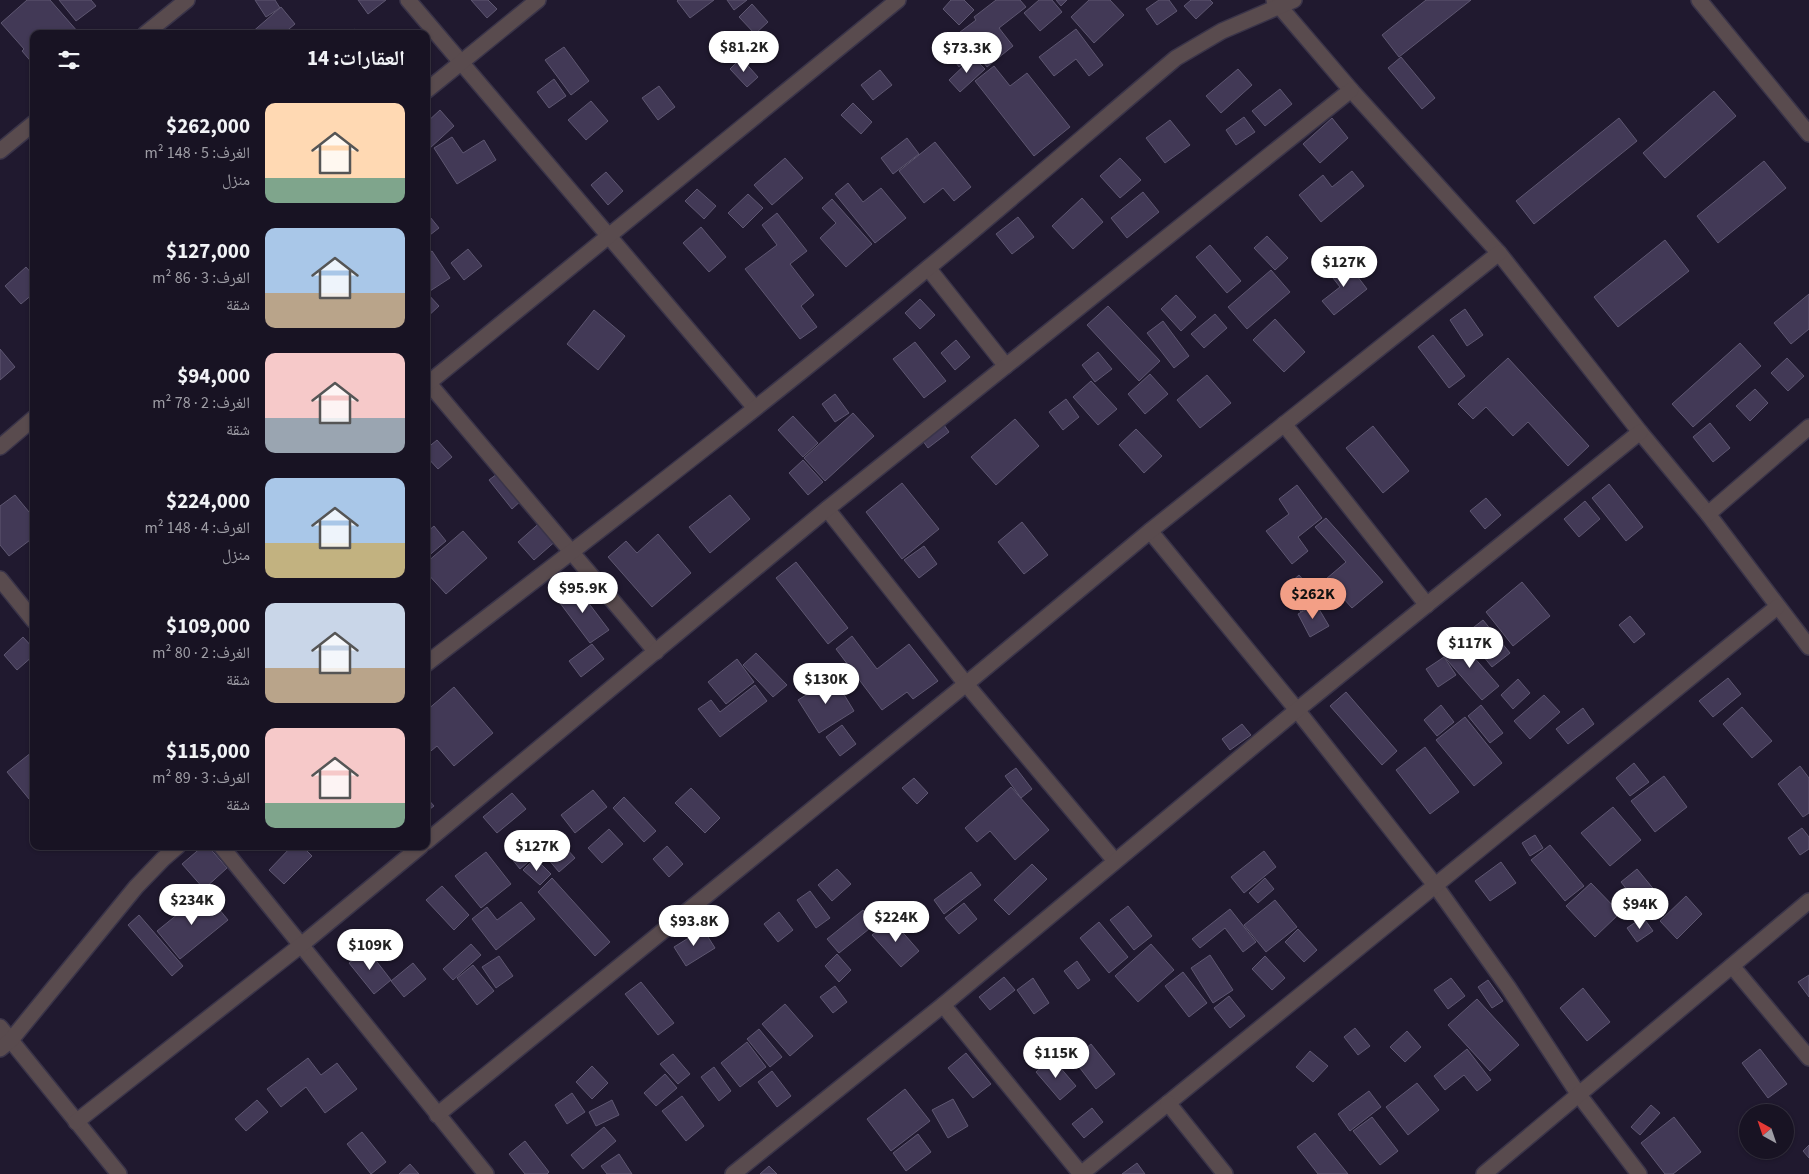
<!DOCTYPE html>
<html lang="ar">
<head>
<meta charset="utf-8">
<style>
  :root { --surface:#181323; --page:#211c2b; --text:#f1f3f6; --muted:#9f9ea6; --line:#363241; --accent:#f39f86 }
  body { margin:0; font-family:"Source Sans 3","Noto Naskh Arabic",sans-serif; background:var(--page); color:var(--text); direction:rtl; height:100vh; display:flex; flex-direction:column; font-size:19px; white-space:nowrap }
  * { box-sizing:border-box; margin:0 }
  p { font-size:16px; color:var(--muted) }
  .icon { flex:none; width:28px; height:28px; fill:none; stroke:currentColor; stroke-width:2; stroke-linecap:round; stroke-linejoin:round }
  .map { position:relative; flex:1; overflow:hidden; direction:ltr }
  .sheet { position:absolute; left:30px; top:30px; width:400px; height:820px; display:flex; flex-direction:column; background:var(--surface); border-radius:10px; box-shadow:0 1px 4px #0004,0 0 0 1px var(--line); direction:rtl }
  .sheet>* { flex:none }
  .needle { width:32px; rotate:320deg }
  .buttons { position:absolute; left:1739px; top:1104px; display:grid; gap:10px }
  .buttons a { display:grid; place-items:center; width:55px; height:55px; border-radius:50%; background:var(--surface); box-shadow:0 1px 4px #0004,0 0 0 1px var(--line); font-size:25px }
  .price { position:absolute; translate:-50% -42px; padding:0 11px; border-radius:18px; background:#fff; color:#222; font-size:16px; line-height:32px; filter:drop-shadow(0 1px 2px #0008) }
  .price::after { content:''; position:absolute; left:50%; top:30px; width:15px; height:11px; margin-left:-8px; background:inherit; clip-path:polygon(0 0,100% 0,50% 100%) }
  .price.on { background:var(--accent); color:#111 }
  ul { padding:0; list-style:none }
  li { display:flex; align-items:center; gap:15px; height:125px; padding:0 25px }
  li span { display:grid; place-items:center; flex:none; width:140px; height:100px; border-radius:10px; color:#555 }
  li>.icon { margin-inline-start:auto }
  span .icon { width:60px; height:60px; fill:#fffc; stroke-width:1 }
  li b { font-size:21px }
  h2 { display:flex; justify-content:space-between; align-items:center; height:60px; padding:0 25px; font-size:21px }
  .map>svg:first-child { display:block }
  .building { fill:#423956; stroke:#5e5771 }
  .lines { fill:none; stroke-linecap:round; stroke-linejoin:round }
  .minor-casing { stroke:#3a3449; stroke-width:18 }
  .minor { stroke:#594b4e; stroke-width:15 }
</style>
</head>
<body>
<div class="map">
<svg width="1809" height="1174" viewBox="0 0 1809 1174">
  <rect width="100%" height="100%" fill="#20192f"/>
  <g class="building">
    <polygon points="27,0 50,0 78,32 76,34 34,34 34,65 22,51 24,49 1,23"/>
    <polygon points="59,0 91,0 96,6 76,21"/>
    <polygon points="255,0 275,0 280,8 266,17"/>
    <polygon points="358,0 386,0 368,14"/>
    <polygon points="471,0 488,0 497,9 487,18"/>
    <polygon points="678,0 714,0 690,18 677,1"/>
    <polygon points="727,0 747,0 734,10"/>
    <polygon points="951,0 964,0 974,10 959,25 943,9"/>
    <polygon points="996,0 1020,0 1026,7 999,28 1013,46 987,67 977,54 959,67 943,45 976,20 974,17"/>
    <polygon points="1039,0 1052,0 1062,12 1040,31 1024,13"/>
    <polygon points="1056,0 1067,0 1061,6"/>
    <polygon points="1089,0 1110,0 1124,15 1094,43 1071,17"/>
    <polygon points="1159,0 1169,0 1177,11 1157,25 1146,9"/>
    <polygon points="1191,0 1210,0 1213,3 1196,19 1184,6"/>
    <polygon points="1426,0 1471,0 1399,57 1382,35"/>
    <polygon points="752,4 768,22 755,34 739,17"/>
    <polygon points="281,7 295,24 283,34 250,34"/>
    <polygon points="355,29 360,34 349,34"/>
    <polygon points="1076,29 1103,65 1089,76 1076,59 1054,76 1039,57"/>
    <polygon points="564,47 589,81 571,95 545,60"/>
    <polygon points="973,57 985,69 960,92 949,80"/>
    <polygon points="1401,57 1435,98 1422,109 1388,68"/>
    <polygon points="741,58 758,77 747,87 730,69"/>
    <polygon points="994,66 1010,86 1027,73 1070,127 1034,156 975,81"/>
    <polygon points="1238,69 1252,85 1221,113 1206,96"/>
    <polygon points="880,70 892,85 873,100 861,85"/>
    <polygon points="554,79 566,96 549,108 537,92"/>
    <polygon points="659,86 675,107 658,120 642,98"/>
    <polygon points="1280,89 1292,104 1265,126 1252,111"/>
    <polygon points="1714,91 1736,116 1665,178 1643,153"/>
    <polygon points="591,101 608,121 586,140 568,120"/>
    <polygon points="853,103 872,122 861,134 841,115"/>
    <polygon points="440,110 454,126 429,149 426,146 426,123"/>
    <polygon points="1244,117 1255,132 1236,145 1226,130"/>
    <polygon points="1332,118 1348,138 1320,163 1303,144"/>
    <polygon points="1619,118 1637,141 1534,224 1516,201"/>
    <polygon points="1170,120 1190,145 1165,163 1146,138"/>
    <polygon points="452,137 463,153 484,140 496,160 457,184 434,148"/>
    <polygon points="907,138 919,154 893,174 881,158"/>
    <polygon points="935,142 971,187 954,201 943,188 924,203 899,171"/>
    <polygon points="785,158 803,178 772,205 754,185"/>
    <polygon points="1120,158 1141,180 1120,198 1100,176"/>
    <polygon points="1764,161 1786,188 1718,243 1697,216"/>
    <polygon points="1352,171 1364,186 1321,222 1299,195 1323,175 1332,187"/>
    <polygon points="606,172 623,191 608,205 591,185"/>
    <polygon points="848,183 863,202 881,188 906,218 875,243 835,194"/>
    <polygon points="697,189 716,206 704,219 685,201"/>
    <polygon points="1143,192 1159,212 1127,238 1111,218"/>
    <polygon points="748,194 763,208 743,228 728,213"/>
    <polygon points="1082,198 1103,222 1073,249 1052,226"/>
    <polygon points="832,199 872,244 846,267 820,238 836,223 822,208"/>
    <polygon points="426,212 439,228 426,238"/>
    <polygon points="777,213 807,251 790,264 814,295 801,306 817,327 800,339 745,269 777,245 762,225"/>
    <polygon points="1018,217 1034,237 1012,254 996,234"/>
    <polygon points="701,227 726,257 709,272 683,243"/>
    <polygon points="1267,236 1288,258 1275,270 1254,248"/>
    <polygon points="1665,240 1689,271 1618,327 1594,297"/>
    <polygon points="1210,245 1241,281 1227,293 1196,257"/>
    <polygon points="468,249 482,266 464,280 451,263"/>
    <polygon points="432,251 450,278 430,291 426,285 426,255"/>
    <polygon points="1345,260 1367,289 1334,315 1322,301 1340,287 1329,273"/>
    <polygon points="26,267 34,276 34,293 21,304 5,286"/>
    <polygon points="1271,270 1290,292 1247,329 1228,307"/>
    <polygon points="426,292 439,306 426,318"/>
    <polygon points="1809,294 1809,329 1791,344 1774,323"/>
    <polygon points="1176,295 1196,317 1181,331 1161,309"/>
    <polygon points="920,299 935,315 920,329 905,313"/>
    <polygon points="1108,306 1160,361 1139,381 1087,325"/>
    <polygon points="1465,309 1483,335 1467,346 1450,320"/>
    <polygon points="594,310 625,336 598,370 567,344"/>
    <polygon points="1215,314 1227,328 1204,348 1191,334"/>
    <polygon points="1275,319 1305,352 1284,372 1253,340"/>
    <polygon points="1163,321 1189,356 1174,368 1147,333"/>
    <polygon points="1433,335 1465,376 1449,388 1418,347"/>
    <polygon points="956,340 970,357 955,370 941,353"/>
    <polygon points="915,342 946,381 924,398 893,359"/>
    <polygon points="1740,343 1761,366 1693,427 1672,404"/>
    <polygon points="0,349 15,367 0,380"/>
    <polygon points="1098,352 1112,369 1095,382 1082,365"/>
    <polygon points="1508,358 1589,446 1568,466 1528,422 1513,436 1486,407 1473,419 1458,404"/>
    <polygon points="1787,358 1804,376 1788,391 1771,373"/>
    <polygon points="1150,374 1168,394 1145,414 1128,394"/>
    <polygon points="1207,375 1231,403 1200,428 1177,400"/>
    <polygon points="1091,381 1117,409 1098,425 1073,397"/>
    <polygon points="1755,389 1768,403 1750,421 1736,406"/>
    <polygon points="835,394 849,413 835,422 822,404"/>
    <polygon points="1066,399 1079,417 1063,430 1049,412"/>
    <polygon points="853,413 874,436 825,481 804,458"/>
    <polygon points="936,414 949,432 928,448 915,430"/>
    <polygon points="793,416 818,443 803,457 778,430"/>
    <polygon points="1015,419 1039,446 996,485 971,457"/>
    <polygon points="1710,423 1730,448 1713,462 1693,437"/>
    <polygon points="1373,426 1409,471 1383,493 1346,448"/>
    <polygon points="1136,429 1162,456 1144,473 1119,445"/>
    <polygon points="437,440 452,457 438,469 426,456 426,449"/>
    <polygon points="803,460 823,482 808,495 789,473"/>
    <polygon points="501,471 524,498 512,509 489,480"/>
    <polygon points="902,483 939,529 902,559 866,512"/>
    <polygon points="1609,484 1643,527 1626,541 1592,498"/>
    <polygon points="1297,485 1322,518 1298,537 1308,551 1292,564 1266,531 1289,514 1279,499"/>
    <polygon points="15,495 34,518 34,537 9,556 0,545 0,506"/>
    <polygon points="730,495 750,519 710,553 689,527"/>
    <polygon points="1486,498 1501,515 1485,529 1470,511"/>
    <polygon points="1585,501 1600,519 1579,537 1564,519"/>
    <polygon points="1326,518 1383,582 1352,608 1326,579 1346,562 1315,527"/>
    <polygon points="543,520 558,539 534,560 518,542"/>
    <polygon points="1022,522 1048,555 1024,574 998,542"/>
    <polygon points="434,526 446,541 426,558 426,533"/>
    <polygon points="463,531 487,558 446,594 426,572 426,563"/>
    <polygon points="658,534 691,573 652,607 608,557 626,541 637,553"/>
    <polygon points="924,546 937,564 919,578 904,560"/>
    <polygon points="796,562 848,628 828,644 776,578"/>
    <polygon points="1299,575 1318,597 1301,612 1282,590"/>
    <polygon points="1522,582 1550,616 1513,646 1486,612"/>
    <polygon points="575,585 609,630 590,643 557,599"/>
    <polygon points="1316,604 1329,626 1310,637 1298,614"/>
    <polygon points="1630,616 1645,634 1634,643 1619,625"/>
    <polygon points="1483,620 1510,653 1492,667 1465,634"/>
    <polygon points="852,636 877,669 909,644 938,681 913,699 907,692 882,710 836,649"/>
    <polygon points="23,637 34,649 34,655 17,670 4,655"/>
    <polygon points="1458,639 1499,686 1482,700 1441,653"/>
    <polygon points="592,644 604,659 581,677 569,661"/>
    <polygon points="756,653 787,685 773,697 743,665"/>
    <polygon points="1444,657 1456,675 1438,687 1426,669"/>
    <polygon points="737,659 754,682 726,704 708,682"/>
    <polygon points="834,678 854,711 819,733 798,700"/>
    <polygon points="1728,678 1741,694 1713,717 1699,701"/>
    <polygon points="1518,679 1530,693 1513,709 1501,695"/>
    <polygon points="755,685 767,701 720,737 698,709 711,700 720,712"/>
    <polygon points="454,687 493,733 454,766 437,746 426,755 426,711"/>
    <polygon points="1346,692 1397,751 1382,765 1330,706"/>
    <polygon points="1544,695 1560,712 1530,739 1514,721"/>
    <polygon points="1441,705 1454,722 1437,736 1424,720"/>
    <polygon points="1481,705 1503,733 1490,743 1468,716"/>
    <polygon points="1742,707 1772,741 1752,758 1723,724"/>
    <polygon points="1583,708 1594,724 1568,744 1556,729"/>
    <polygon points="1465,717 1502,763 1474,786 1436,740"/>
    <polygon points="1242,724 1251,735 1230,750 1222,739"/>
    <polygon points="842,725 856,744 840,756 826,737"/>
    <polygon points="1425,747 1459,792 1430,814 1396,770"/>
    <polygon points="32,752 34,754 34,805 7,772"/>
    <polygon points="1634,763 1649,782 1630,796 1616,778"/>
    <polygon points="1800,766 1809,778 1809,813 1803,817 1778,784"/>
    <polygon points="1016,768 1032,789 1021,798 1005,776"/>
    <polygon points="1664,776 1687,807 1655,832 1631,801"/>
    <polygon points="914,778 928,793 917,804 902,788"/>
    <polygon points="1011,787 1049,830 1015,860 990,831 977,842 965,828"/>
    <polygon points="691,788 720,818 705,833 675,803"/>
    <polygon points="593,790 607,807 575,833 561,815"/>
    <polygon points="512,793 526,809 497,833 483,817"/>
    <polygon points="426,797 434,806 426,812"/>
    <polygon points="624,797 656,831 644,842 613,808"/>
    <polygon points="1613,807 1641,840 1610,866 1581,833"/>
    <polygon points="1802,828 1809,837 1809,849 1800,855 1788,838"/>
    <polygon points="609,829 623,844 602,863 588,848"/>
    <polygon points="1535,835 1543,848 1530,856 1522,843"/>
    <polygon points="557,838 575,858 559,872 542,852"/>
    <polygon points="521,841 534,857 520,869 507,853"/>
    <polygon points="1550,845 1584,886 1565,901 1531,860"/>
    <polygon points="203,846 208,846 227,868 204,889 182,864"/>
    <polygon points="292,846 302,846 312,856 284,884 269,870"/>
    <polygon points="667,846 683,864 669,877 653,859"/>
    <polygon points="1264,851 1276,867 1244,893 1231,877"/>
    <polygon points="486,852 511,884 481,908 455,876"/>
    <polygon points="535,858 551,874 540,885 523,870"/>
    <polygon points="1501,862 1516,883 1490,901 1475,881"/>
    <polygon points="1032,864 1047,879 1009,915 994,900"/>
    <polygon points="837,869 851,884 832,901 818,885"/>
    <polygon points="1637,869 1656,892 1639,905 1621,882"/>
    <polygon points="971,872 981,885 944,914 934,900"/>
    <polygon points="552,878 610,942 595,956 538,892"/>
    <polygon points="1265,878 1274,889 1258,903 1249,893"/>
    <polygon points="1591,883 1620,913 1595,937 1566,906"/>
    <polygon points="442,886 469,915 454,930 426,900"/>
    <polygon points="810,891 830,918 816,928 797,900"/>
    <polygon points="205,892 228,920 180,959 157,931"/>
    <polygon points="1686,896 1702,914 1677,939 1660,921"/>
    <polygon points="1275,900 1297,927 1266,952 1244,925"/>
    <polygon points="521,902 535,919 496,950 472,919 487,907 497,920"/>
    <polygon points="964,903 977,919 959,934 945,918"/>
    <polygon points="1128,906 1152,936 1134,950 1110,920"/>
    <polygon points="1230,909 1256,942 1243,952 1225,928 1200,948 1192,939"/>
    <polygon points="863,910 874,925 839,953 827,939"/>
    <polygon points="779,912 793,930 778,942 764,924"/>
    <polygon points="139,915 183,966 172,976 128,925"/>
    <polygon points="1643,917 1653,931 1637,942 1627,928"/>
    <polygon points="891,919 919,951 901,967 872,935"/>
    <polygon points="1099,922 1128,957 1109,973 1080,938"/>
    <polygon points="703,929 715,948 686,966 674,947"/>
    <polygon points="1298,929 1317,950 1304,962 1285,942"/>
    <polygon points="471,944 481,955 453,980 443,969"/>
    <polygon points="1151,944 1174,970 1138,1002 1115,976"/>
    <polygon points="367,949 391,980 374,994 349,963"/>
    <polygon points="837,954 851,970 839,982 825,966"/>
    <polygon points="1210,955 1233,990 1213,1003 1191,968"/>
    <polygon points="499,956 513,976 496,988 482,967"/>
    <polygon points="1265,956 1285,978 1272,990 1252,969"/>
    <polygon points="1077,961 1090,980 1078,989 1064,971"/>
    <polygon points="413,963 426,979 404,997 391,981"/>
    <polygon points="473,965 494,991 477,1005 457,978"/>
    <polygon points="1183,972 1207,1003 1189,1017 1165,986"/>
    <polygon points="1809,975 1809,997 1798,982"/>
    <polygon points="1004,977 1015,990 990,1010 979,997"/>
    <polygon points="1033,978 1049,1003 1034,1014 1017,990"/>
    <polygon points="1451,978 1465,996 1448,1009 1434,990"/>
    <polygon points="1488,980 1503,1001 1492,1008 1478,987"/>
    <polygon points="641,982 674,1023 658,1035 625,994"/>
    <polygon points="835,986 847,1002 833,1013 820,997"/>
    <polygon points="1583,988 1610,1022 1587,1041 1560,1008"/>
    <polygon points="1229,996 1245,1016 1230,1028 1214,1008"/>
    <polygon points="1477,999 1519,1045 1490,1071 1448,1025"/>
    <polygon points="785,1004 813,1036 790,1056 762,1024"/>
    <polygon points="1355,1028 1370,1046 1358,1055 1344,1037"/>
    <polygon points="759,1029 782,1057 770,1067 747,1039"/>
    <polygon points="1407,1031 1421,1047 1405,1062 1390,1047"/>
    <polygon points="747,1042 766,1067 740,1087 721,1063"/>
    <polygon points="1091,1044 1115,1074 1096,1089 1073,1059"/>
    <polygon points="1467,1049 1491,1080 1477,1091 1464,1075 1445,1090 1434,1076"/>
    <polygon points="1760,1049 1787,1084 1768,1098 1742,1063"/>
    <polygon points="1310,1051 1328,1066 1313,1082 1296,1067"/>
    <polygon points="966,1053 991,1084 973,1098 948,1068"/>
    <polygon points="673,1054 690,1074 678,1084 660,1064"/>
    <polygon points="308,1058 321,1075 337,1063 357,1089 325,1113 306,1087 281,1107 267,1089"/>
    <polygon points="1052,1058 1076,1086 1060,1100 1036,1072"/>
    <polygon points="592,1066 608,1083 592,1099 576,1082"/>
    <polygon points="714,1067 731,1091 719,1101 701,1077"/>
    <polygon points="772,1071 791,1096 777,1107 758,1082"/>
    <polygon points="665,1074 677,1088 656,1106 644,1093"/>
    <polygon points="1417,1083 1439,1110 1408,1135 1386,1107"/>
    <polygon points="905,1089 930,1121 891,1151 867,1119"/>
    <polygon points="1369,1091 1381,1107 1350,1131 1338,1114"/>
    <polygon points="572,1093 585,1112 567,1124 555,1105"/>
    <polygon points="682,1096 704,1126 686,1141 662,1111"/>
    <polygon points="953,1099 968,1126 948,1138 932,1110"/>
    <polygon points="257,1100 268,1112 246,1131 235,1119"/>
    <polygon points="612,1100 619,1115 596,1126 589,1112"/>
    <polygon points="1651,1105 1660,1113 1640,1135 1631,1127"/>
    <polygon points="1092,1108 1103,1122 1084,1138 1072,1124"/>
    <polygon points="1372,1117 1398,1151 1380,1165 1353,1131"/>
    <polygon points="1674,1117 1701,1152 1673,1174 1665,1174 1641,1143"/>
    <polygon points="604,1127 616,1141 583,1169 571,1155"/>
    <polygon points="362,1132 386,1162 371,1174 347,1144"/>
    <polygon points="1315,1133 1348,1174 1318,1174 1297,1147"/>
    <polygon points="918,1134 931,1152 906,1171 893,1153"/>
    <polygon points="525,1141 549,1172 547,1174 525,1174 509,1154"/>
    <polygon points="1809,1145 1809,1158 1803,1151"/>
    <polygon points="619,1154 632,1174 607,1174 601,1166"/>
    <polygon points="1137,1163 1145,1174 1122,1174"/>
    <polygon points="410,1164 419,1174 399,1174"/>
    <polygon points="769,1166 777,1174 760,1174"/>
  </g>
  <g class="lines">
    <g class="minor-casing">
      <g id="minor">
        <polyline points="408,0 755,408"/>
        <polyline points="1274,0 1351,90 1499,253 1640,432 1708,514 1809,647"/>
        <polyline points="1699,0 1809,134"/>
        <polyline points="145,34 187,0"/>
        <polyline points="426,91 538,0"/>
        <polyline points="0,151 34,123"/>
        <polyline points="928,268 1006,366"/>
        <polyline points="426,380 656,652"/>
        <polyline points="426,385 898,0"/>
        <polyline points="1284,424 1427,605"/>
        <polyline points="0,447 34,418"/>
        <polyline points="827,509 966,684 1115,861"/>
        <polyline points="1708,514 1809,427"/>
        <polyline points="1150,531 1297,710 1435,885 1508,987 1579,1095 1639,1174"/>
        <polyline points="0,579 34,621"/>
        <path d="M426 664C595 534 765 404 928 268 1012 199 1093 128 1176 58L1222 31 1294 0"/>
        <polyline points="426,842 827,509 1351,90"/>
        <polyline points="221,846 486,1174"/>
        <polyline points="1732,966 1809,1058"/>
        <polyline points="943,1005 1081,1174 1777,607"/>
        <polyline points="0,1027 119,1174"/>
        <polyline points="0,1049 11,1040 136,887 163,859 178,846"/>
        <polyline points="1168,1103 1225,1174"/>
        <polyline points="437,1115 966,684 1150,531 1499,253"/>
        <polyline points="76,1122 300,946 421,846"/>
        <polyline points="733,1174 943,1005 1297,710 1640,432"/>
        <polyline points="1484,1174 1809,901"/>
      </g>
    </g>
    <use href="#minor" class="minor"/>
  </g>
</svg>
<div class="buttons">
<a><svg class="needle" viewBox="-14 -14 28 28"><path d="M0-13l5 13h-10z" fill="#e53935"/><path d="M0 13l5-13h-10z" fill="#9f9ea6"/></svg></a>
</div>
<b class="price" style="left:744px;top:73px">$81.2K</b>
<b class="price" style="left:967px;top:74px">$73.3K</b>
<b class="price" style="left:1344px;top:288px">$127K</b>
<b class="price" style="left:583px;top:614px">$95.9K</b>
<b class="price on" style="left:1313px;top:620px">$262K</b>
<b class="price" style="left:1470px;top:669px">$117K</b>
<b class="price" style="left:826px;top:705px">$130K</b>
<b class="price" style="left:537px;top:872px">$127K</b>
<b class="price" style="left:192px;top:926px">$234K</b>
<b class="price" style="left:1640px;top:930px">$94K</b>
<b class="price" style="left:896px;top:943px">$224K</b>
<b class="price" style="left:694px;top:947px">$93.8K</b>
<b class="price" style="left:370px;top:971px">$109K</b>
<b class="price" style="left:1056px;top:1079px">$115K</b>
<section class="sheet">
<h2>العقارات: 14<svg class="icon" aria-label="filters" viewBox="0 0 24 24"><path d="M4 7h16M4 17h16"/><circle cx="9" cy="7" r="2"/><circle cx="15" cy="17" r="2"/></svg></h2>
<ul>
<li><span style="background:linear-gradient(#ffd9b3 75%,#7fa58c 0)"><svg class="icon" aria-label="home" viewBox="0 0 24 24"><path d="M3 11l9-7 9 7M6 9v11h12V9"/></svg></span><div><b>$262,000</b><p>الغرف: 5 · 148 m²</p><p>منزل</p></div></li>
<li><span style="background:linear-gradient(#a9c7e8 65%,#b9a48a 0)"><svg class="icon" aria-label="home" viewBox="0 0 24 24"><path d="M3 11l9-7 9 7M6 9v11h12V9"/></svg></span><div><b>$127,000</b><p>الغرف: 3 · 86 m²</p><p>شقة</p></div></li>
<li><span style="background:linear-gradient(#f6c9c9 65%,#9aa5b1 0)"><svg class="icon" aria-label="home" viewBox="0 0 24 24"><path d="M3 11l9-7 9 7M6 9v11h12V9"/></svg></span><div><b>$94,000</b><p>الغرف: 2 · 78 m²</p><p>شقة</p></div></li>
<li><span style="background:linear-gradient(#a9c7e8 65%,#c2b280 0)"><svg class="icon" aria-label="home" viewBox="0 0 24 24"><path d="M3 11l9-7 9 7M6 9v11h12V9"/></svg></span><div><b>$224,000</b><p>الغرف: 4 · 148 m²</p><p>منزل</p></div></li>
<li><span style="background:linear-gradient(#c9d6e8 65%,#b9a48a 0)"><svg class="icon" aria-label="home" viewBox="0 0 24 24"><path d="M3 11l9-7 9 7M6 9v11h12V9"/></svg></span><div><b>$109,000</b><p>الغرف: 2 · 80 m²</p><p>شقة</p></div></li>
<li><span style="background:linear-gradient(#f6c9c9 75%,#7fa58c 0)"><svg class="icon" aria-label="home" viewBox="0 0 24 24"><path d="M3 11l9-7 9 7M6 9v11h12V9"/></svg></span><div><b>$115,000</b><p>الغرف: 3 · 89 m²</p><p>شقة</p></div></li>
</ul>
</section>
</div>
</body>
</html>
